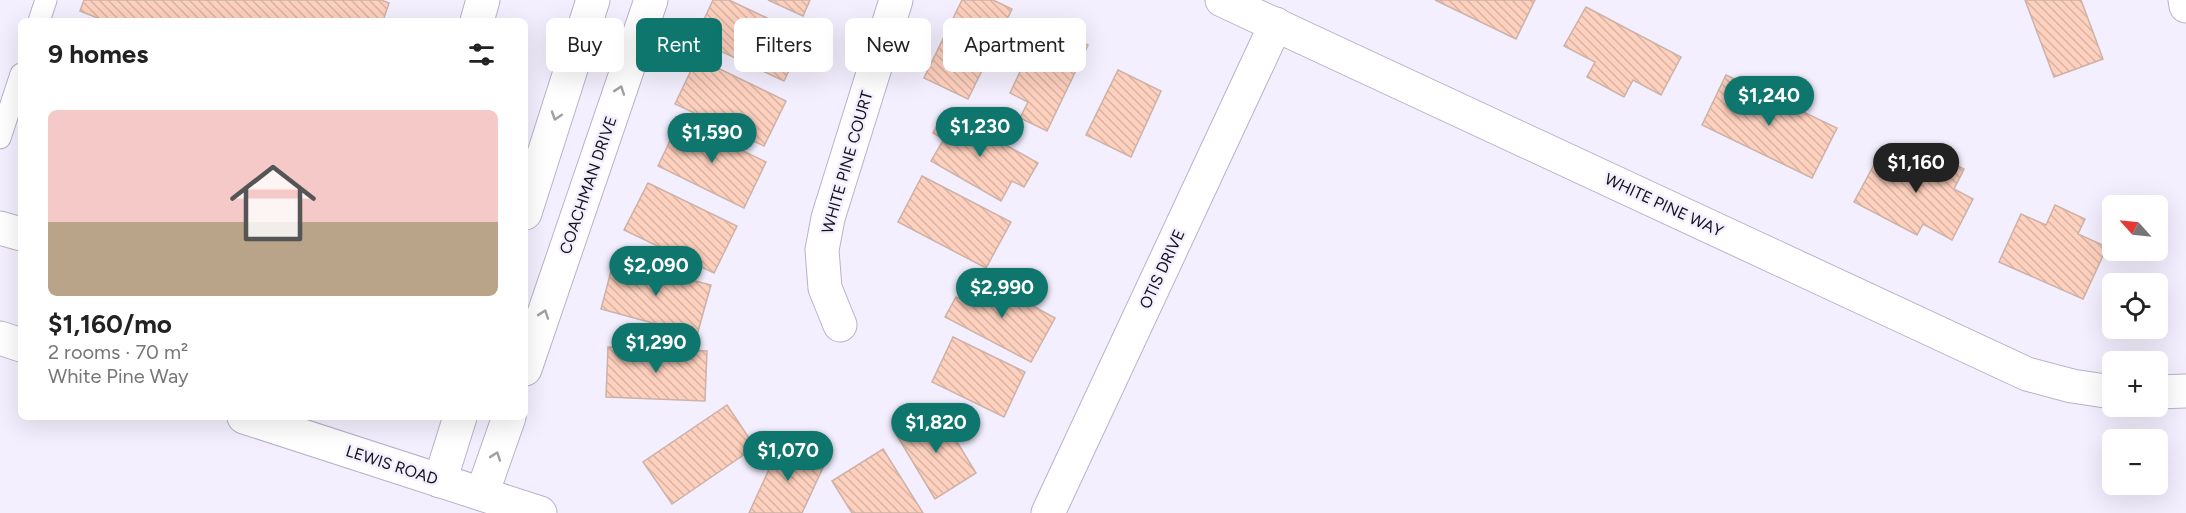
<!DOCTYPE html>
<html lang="en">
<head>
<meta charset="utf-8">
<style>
  :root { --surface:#fff; --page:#f6f6f6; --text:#222; --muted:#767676; --line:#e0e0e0; --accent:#0f766e }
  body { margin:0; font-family:Figtree,sans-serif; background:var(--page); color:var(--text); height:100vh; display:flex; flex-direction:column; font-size:22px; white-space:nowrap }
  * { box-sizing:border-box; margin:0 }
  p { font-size:20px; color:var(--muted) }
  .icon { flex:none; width:33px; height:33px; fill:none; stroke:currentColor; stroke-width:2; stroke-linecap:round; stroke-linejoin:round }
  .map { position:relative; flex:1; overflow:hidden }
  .drawer { position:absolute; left:18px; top:18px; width:510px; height:402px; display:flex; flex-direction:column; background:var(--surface); border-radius:9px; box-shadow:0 6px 24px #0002 }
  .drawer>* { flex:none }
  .guide { position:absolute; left:546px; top:18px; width:570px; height:54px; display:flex; gap:12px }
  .needle { width:39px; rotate:297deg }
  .tools { position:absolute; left:2102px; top:195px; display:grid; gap:12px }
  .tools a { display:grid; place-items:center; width:66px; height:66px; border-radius:9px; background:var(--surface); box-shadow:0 6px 24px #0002; font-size:30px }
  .price { position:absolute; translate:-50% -51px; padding:0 14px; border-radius:21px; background:var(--accent); color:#fff; font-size:20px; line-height:39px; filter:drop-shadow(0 2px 3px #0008) }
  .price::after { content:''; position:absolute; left:50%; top:36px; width:18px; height:14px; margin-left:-9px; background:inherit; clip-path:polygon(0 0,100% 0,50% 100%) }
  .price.active { background:#222; color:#fff }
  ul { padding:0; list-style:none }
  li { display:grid; align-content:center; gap:12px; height:318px; padding:0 30px }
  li+li { border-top:2px solid var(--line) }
  li span { display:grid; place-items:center; height:186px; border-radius:9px; color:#555 }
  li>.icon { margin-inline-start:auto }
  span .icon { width:108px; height:108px; fill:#fffc; stroke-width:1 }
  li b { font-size:26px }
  h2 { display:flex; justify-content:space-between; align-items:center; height:72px; padding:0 30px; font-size:26px }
  .pill { padding:0 21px; border-radius:9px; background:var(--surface); box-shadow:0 6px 24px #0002; font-size:21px; line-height:54px }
  .pill.active { background:var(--accent); color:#fff }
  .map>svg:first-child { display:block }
  .building { fill:url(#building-back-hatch); stroke:#cdb2a7; stroke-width:1.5 }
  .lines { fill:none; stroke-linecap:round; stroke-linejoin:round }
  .lane-casing { stroke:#b9b2ca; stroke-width:23 }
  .street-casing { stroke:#b9b2ca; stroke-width:35 }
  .secondary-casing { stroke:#b9b2ca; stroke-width:35 }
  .lane { stroke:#fff; stroke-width:21 }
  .street { stroke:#fff; stroke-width:33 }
  .secondary { stroke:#fff; stroke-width:33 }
  .oneway { stroke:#a1a0a3 }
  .labels { text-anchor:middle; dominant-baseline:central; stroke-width:5; stroke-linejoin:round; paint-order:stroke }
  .street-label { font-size:16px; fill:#14111a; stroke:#f4effe }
</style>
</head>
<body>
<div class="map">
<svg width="2186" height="513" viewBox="0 0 2186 513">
  <defs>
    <pattern id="building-back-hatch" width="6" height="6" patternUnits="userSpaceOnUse" patternTransform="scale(1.5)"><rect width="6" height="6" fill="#fed0be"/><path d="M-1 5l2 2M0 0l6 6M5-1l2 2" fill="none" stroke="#d9b2a3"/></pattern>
  </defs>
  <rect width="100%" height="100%" fill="#f4effe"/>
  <g class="building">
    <polygon points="84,0 381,0 389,3 383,21 105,21 80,11"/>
    <polygon points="713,0 729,0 805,36 784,81 695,39"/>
    <polygon points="768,0 810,0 803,16"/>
    <polygon points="962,0 993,0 1012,9 968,99 924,78"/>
    <polygon points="1435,0 1535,0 1516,39"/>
    <polygon points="2025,0 2081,0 2103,59 2054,77"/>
    <polygon points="1586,7 1681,57 1661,95 1633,80 1624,97 1587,77 1595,62 1564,46"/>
    <polygon points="1043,23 1088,45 1047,131 1020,118 1028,102 1010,93"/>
    <polygon points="697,58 786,101 764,146 675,104"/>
    <polygon points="1118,70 1161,91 1131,157 1086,135"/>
    <polygon points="1726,75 1837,128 1812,178 1702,125"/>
    <polygon points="945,111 1038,163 1024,187 1012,181 1001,201 931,161 944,139 933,133"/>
    <polygon points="680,120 766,162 744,208 658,166"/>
    <polygon points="1882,150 1923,172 1933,153 1964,169 1954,189 1973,199 1952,240 1923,224 1917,235 1854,202"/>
    <polygon points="922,176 1011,222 986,268 898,222"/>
    <polygon points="648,183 737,226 714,273 624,230"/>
    <polygon points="2055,205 2085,219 2078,234 2107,247 2083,299 1999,262 2021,214 2046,225"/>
    <polygon points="614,260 711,285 697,335 601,309"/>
    <polygon points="980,277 1055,318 1031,362 945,317 956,297 966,302"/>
    <polygon points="953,337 1025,372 1004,417 932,382"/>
    <polygon points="608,347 707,351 705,401 606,397"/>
    <polygon points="727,405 755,447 672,504 643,462"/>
    <polygon points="937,409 976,473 935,499 896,434"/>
    <polygon points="782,441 826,461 802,513 749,513"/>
    <polygon points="883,449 923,513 852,513 832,481"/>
  </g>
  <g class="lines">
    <g class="lane-casing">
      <g id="lane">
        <polyline points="39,21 46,0"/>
        <polyline points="0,138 21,74"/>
      </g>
    </g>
    <g class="street-casing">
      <g id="street">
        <polyline points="1222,0 2027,374 2072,386 2112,392"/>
        <polyline points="2185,0 2186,6"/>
        <polyline points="477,21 483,0"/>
        <polyline points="525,213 593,0"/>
        <polyline points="0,228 21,234"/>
        <polyline points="840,325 825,288 822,250 828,218 896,0"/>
        <polyline points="525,369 651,0"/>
        <polyline points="2157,392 2186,391"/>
        <polyline points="440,481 460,417"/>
        <polyline points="482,494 509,417"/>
        <polyline points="1048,513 1276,24"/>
      </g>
    </g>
    <g class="secondary-casing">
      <g id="secondary">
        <polyline points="0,338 21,345"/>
        <polyline points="244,417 540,513"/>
      </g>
    </g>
    <use href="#lane" class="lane"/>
    <use href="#street" class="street"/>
    <use href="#secondary" class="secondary"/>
  </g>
  <defs><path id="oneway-chevron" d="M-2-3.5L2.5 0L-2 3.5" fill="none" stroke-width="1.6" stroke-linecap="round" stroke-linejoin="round" transform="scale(1.5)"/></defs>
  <g class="oneway">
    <use href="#oneway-chevron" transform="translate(620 90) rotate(-71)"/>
    <use href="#oneway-chevron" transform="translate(556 116) rotate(108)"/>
    <use href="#oneway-chevron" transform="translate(544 314) rotate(-71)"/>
    <use href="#oneway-chevron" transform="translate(496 456) rotate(-71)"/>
  </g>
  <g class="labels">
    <g class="street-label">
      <text transform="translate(847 162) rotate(-74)">WHITE PINE COURT</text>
      <text transform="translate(588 185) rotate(-71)">COACHMAN DRIVE</text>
      <text transform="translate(1664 205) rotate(25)">WHITE PINE WAY</text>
      <text transform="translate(1162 269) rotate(-65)">OTIS DRIVE</text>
      <text transform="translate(392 465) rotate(18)">LEWIS ROAD</text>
    </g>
  </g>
</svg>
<div class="tools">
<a><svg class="needle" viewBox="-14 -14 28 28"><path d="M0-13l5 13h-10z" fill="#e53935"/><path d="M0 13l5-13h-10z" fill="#767676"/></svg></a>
<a><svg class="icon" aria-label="locate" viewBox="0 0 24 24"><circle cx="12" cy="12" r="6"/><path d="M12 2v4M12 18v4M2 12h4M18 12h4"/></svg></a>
<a>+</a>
<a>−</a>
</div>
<b class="price" style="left:1769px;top:127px">$1,240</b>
<b class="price" style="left:980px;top:158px">$1,230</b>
<b class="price" style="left:712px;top:164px">$1,590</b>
<b class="price active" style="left:1916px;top:194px">$1,160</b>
<b class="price" style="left:656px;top:297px">$2,090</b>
<b class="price" style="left:1002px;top:319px">$2,990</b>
<b class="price" style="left:656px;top:374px">$1,290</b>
<b class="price" style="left:936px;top:454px">$1,820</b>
<b class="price" style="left:788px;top:482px">$1,070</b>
<div class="guide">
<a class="pill">Buy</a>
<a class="pill active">Rent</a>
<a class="pill">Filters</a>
<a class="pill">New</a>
<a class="pill">Apartment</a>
</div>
<section class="drawer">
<h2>9 homes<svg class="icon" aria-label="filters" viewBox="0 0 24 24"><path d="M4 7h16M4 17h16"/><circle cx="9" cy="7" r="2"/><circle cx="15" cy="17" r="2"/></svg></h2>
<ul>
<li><span style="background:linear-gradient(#f6c9c9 60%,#b9a48a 0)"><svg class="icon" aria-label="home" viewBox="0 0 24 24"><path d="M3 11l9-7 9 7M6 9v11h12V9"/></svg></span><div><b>$1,160/mo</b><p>2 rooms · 70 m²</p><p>White Pine Way</p></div></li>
</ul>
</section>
</div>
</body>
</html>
